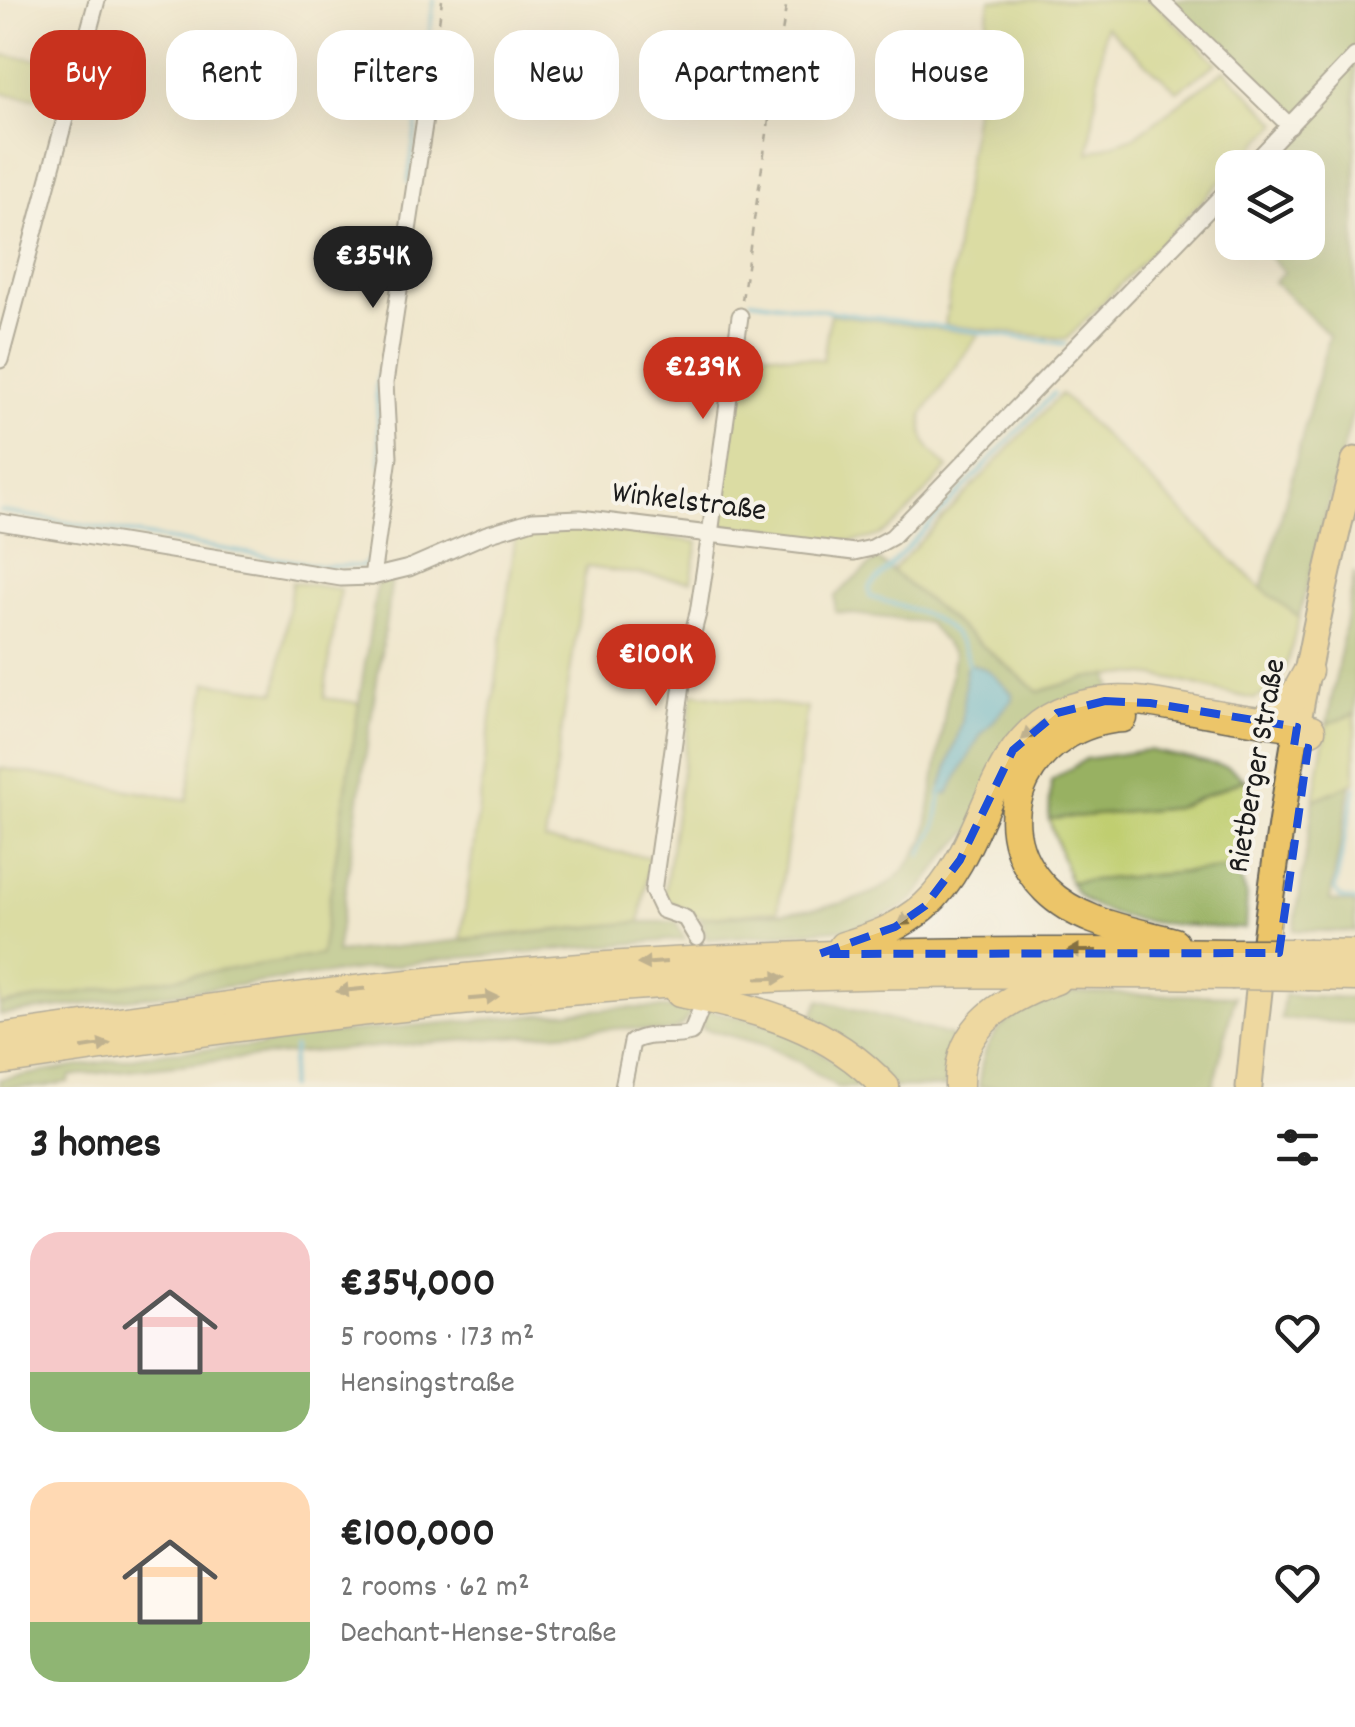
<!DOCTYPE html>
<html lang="en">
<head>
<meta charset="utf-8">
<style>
  :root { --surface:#fff; --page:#f6f6f6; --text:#222; --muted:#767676; --accent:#c8321e }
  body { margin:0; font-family:Dekko,sans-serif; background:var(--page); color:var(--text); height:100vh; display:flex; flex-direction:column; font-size:38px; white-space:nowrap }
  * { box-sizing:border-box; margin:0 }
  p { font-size:32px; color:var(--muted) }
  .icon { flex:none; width:55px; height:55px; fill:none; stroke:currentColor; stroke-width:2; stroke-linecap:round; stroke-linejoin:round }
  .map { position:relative; height:1087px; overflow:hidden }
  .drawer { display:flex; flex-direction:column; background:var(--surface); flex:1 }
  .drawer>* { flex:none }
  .guide { position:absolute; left:30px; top:30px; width:1295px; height:90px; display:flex; gap:20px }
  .tools { position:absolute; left:1215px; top:150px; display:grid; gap:20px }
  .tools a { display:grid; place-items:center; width:110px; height:110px; border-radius:20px; background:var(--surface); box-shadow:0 10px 40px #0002; font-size:50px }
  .price { position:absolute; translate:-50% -85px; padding:0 22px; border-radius:35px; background:var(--accent); color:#fff; font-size:32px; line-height:65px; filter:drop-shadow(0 2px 5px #0008) }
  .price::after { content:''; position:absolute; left:50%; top:60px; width:30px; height:22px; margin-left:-15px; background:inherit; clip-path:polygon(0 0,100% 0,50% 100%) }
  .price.selected { background:#222; color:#fff }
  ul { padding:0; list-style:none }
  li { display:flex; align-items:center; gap:30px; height:250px; padding:0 30px }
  li span { display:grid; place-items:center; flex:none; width:280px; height:200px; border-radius:30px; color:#555 }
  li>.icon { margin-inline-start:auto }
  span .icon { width:120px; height:120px; fill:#fffc; stroke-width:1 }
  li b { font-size:42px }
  h2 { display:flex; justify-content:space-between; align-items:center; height:120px; padding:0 30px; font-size:42px }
  .pill { padding:0 35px; border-radius:30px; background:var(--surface); box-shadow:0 10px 40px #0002; font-size:35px; line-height:90px }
  .pill.selected { background:var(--accent); color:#fff }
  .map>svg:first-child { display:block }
  .green { fill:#c0ce70; stroke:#6e7546; stroke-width:2.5 }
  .forest { fill:#98b162; stroke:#5a663f; stroke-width:2.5 }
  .water { fill:#52b1d1; stroke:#376676; stroke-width:2.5 }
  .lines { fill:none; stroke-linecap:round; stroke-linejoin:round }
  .stream { stroke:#52b1d1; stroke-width:4 }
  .street-casing { stroke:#66635a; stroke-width:19 }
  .primary-casing { stroke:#66635a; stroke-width:29 }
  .highway-casing { stroke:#66635a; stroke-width:31 }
  .path { stroke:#66635a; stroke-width:2.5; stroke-dasharray:8 8; stroke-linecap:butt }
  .street { stroke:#fff; stroke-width:15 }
  .primary { stroke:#ecc569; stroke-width:25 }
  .highway { stroke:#ecc569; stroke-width:28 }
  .highway-bridge-casing { stroke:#66635a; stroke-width:31; stroke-linecap:butt }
  .highway-bridge { stroke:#ecc569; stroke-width:28 }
  .oneway { fill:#847042 }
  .marked { fill:none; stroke:#1d4ed8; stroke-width:8; stroke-dasharray:20 12; stroke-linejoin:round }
  .labels { text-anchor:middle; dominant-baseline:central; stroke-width:8; stroke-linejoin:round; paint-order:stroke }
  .street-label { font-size:32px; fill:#1c1c1c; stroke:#f7f3e8 }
</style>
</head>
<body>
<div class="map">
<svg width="1355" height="1087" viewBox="0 0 1355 1087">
  <rect width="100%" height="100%" fill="#f7f3e8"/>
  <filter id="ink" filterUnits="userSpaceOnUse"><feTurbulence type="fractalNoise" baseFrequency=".01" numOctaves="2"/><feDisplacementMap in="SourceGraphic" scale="20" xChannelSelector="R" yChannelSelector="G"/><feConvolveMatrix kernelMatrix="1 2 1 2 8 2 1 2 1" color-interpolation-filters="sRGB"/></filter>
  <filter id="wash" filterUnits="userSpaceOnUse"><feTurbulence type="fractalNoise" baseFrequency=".0048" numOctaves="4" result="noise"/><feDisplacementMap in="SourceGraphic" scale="40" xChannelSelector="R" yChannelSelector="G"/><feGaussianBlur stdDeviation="2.25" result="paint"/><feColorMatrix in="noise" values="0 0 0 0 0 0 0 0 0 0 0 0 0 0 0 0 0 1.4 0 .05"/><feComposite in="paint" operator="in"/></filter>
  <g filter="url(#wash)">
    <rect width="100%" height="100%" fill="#f0e7ce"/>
    <g class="green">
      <polygon points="990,0 1152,0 1217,63 1177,91 1105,26 1089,153 1134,137 1225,70 1278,123 1067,339 945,325"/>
      <polygon points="0,55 72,63 62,102 0,93"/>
      <path d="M830 314 979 334 923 414C919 441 929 450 948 468 929 487 910 514 888 530 855 555 765 532 725 527L718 519 743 349 823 360Z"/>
      <path d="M1061 394 1262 589 1299 617C1290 649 1289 686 1254 699 1220 693 1188 681 1154 676 1114 671 1076 679 1039 692L892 571Z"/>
      <polygon points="580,526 698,542 691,581 586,567 545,841 650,857 640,922 461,939 516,533 533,528"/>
      <polygon points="292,582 340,589 324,698 359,703 321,955 0,1005 0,768 187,800 207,682 276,692"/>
      <polygon points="693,693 807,708 778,910 700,918 664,898"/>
      <polygon points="1355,714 1355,782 1314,800 1327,724"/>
      <polygon points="1245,779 1255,792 1236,868 1070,882 1049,819 1175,808"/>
    </g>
    <g class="forest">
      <polygon points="1171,0 1355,0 1355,404 1299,617 1262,589 1329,335 1274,282 1284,272 1257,243 1308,242 1308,168 1258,167 1298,126"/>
      <path d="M877 559 1038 692 1085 678 1109 675 1111 690 950 851 916 896 902 908 853 928 707 939 700 918C757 912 844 916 891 882 906 871 915 855 925 839L954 654 928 623 835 612V596Z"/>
      <polygon points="1355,572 1355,714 1327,724"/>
      <polygon points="392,580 336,953 640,922 676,922 685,939 447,959 0,1015 0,1005 321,955 377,583"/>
      <polygon points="1148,750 1228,767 1245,779 1175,808 1049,819 1051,781 1086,759"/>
      <polygon points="1351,784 1330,900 1355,904 1355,932 1294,930 1314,800"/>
      <path d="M1236 868 1247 896 1245 929C1202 925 1088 929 1070 882Z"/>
      <path d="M1074 993 1235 996 1213 1087H979C982 1021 1018 1011 1074 993Z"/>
      <polygon points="1284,995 1355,998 1355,1023 1281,1019"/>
      <polygon points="820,1000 952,1036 945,1063 946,1087 895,1087 813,1015"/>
      <path d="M617 1008H693C678 1043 657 1030 624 1028L296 1053 70 1076 69 1082 41 1087H0V1079L167 1052 260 1046 298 1036Z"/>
      <polygon points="704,1009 779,1026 875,1087 837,1087 798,1061 764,1045 702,1028"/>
    </g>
    <polygon class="water" points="972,664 988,670 1012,693 1012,700 980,736 948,794 939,794 962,722 966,667"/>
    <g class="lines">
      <g class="stream">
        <polyline points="408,183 434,0"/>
        <polyline points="751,300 1065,344"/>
        <polyline points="380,366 376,389 381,466"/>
        <polyline points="0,511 322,566 363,566 368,559"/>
        <path d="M969 665C959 617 911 609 870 597L869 588 1054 393"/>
        <polyline points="1355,788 1335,890 1341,898 1355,901"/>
        <polyline points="921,855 936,826 942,789"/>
        <polyline points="289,1087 294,1048"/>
      </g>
    </g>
  </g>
  <g filter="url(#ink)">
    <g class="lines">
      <g class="street-casing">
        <g id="street">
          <polyline points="1160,0 1290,126"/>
          <polyline points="1249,168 1355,56"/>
          <polyline points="0,360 97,0"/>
          <polyline points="0,522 341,578 372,577 409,568 487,534 533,520 580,518 854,552 872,548 892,537 1232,185"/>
          <polyline points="372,577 389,457 385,383 435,52"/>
          <polyline points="697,938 685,918 662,910 653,891 685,663 698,613 711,527 740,316"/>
          <path d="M623 1087 632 1042C651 1031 671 1039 691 1033L700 1011"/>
        </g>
      </g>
      <g class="primary-casing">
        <path id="primary" d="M1249 1087C1269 876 1301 665 1355 460"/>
      </g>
      <g class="highway-casing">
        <g id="highway">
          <path d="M1123 718C1033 723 977 820 1046 890 1079 923 1130 930 1174 942"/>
          <polyline points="1261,721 1293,698 1308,671"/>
          <path d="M843 946C873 937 901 927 925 906 999 838 981 711 1107 701 1138 698 1168 706 1198 711 1236 718 1274 723 1311 730"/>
          <polyline points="1310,953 1355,954"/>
          <polyline points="1309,976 1355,977"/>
          <path d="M680 993C756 1008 830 1027 885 1087"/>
          <path d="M0 1038C180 1012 360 986 542 971 771 952 1001 950 1231 953"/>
          <path d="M0 1061C230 1026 460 996 693 982 872 971 1052 973 1231 975"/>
          <path d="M959 1087C957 1025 1005 999 1056 980"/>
        </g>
      </g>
      <g class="path">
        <polyline points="437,38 442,0"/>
        <polyline points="742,300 787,0"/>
      </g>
      <use href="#street" class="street"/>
      <use href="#primary" class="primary"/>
      <use href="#highway" class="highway"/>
      <g class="highway-bridge-casing">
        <g id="highway-bridge">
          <polyline points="1231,953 1310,953"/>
          <polyline points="1231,975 1309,976"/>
        </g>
      </g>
      <use href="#highway-bridge" class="highway-bridge"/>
    </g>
    <defs><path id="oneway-solid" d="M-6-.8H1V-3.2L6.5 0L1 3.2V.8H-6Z" transform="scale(2.5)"/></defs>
    <g class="oneway">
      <use href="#oneway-solid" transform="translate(1033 730) rotate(139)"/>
      <use href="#oneway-solid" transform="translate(910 917) rotate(145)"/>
      <use href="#oneway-solid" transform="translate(1082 951) rotate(-180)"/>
      <use href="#oneway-solid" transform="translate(652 963) rotate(176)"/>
      <use href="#oneway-solid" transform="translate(771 978) rotate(-2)"/>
      <use href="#oneway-solid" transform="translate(351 990) rotate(174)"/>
      <use href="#oneway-solid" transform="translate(484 998) rotate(-5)"/>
      <use href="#oneway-solid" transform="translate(96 1046) rotate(-9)"/>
    </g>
  </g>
  <path d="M0 0H1355V1087H0ZM1105 701 1150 703 1297 727 1294 746 1308 748 1279 953 819 954 895 927 925 906 960 860 1013 750 1057 713Z" fill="#f0e7ce" fill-opacity=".55" fill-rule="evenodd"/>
  <path class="marked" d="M1105 701 1150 703 1297 727 1294 746 1308 748 1279 953 819 954 895 927 925 906 960 860 1013 750 1057 713Z"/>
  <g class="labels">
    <g class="street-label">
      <text transform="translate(689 504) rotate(7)">Winkelstraße</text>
      <text transform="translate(1259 766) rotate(-80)">Rietberger Straße</text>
    </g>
  </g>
</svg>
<div class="tools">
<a><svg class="icon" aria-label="layers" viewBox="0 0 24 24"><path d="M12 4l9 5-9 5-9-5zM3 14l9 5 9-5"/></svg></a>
</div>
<b class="price selected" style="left:373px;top:311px">€354K</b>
<b class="price" style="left:703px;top:422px">€239K</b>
<b class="price" style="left:656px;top:709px">€100K</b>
<div class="guide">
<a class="pill selected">Buy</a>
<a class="pill">Rent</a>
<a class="pill">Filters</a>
<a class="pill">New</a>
<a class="pill">Apartment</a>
<a class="pill">House</a>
</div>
</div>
<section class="drawer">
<h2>3 homes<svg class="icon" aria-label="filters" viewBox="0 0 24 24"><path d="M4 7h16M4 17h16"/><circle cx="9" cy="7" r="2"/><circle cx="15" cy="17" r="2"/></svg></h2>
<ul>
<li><span style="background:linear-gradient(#f6c9c9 70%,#8fb573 0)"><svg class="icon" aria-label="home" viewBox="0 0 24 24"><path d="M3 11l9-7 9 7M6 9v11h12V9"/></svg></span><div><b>€354,000</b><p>5 rooms · 173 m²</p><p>Hensingstraße</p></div><svg class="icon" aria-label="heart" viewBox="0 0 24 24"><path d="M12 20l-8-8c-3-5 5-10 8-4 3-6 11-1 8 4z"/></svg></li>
<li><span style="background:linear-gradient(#ffd9b3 70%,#8fb573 0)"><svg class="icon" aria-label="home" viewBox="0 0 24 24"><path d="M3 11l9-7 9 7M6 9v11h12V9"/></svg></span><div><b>€100,000</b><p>2 rooms · 62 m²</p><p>Dechant-Hense-Straße</p></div><svg class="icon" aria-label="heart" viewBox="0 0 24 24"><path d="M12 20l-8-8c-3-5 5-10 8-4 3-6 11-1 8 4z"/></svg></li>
</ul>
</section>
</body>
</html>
